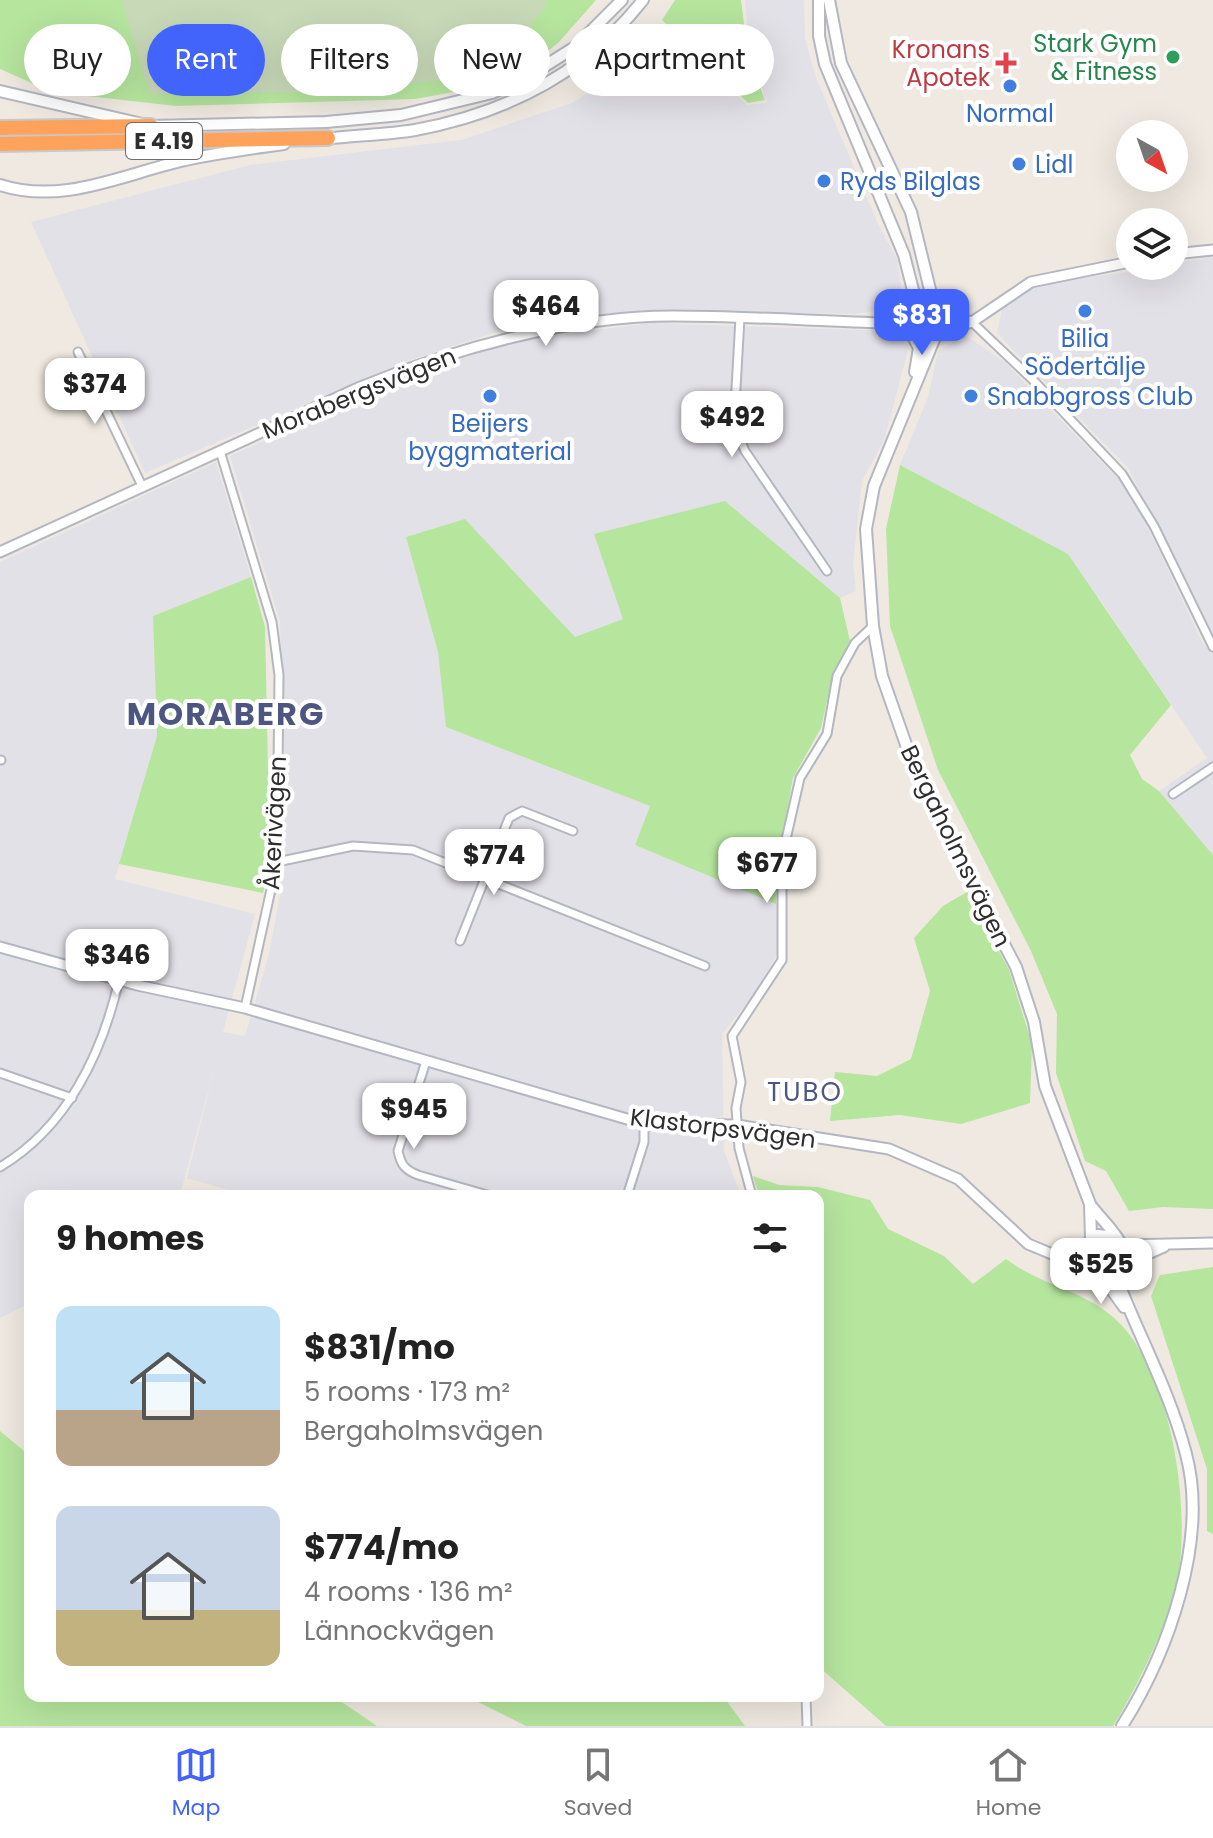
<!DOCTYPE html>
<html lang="en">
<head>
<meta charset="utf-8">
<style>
  :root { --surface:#fff; --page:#f2f2f2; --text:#222; --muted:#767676; --line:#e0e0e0; --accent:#4264fb }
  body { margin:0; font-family:Poppins,sans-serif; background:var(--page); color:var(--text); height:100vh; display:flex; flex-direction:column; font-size:30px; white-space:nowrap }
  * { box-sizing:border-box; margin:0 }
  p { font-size:26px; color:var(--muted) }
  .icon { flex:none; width:44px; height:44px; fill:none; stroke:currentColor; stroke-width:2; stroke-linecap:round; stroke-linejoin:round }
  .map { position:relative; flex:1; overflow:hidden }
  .details { position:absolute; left:24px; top:1190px; width:800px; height:512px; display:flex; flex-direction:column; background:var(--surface); border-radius:16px; box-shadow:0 8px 32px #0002 }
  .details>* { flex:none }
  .hud { position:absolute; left:24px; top:24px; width:800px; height:72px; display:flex; gap:16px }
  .needle { width:52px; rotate:140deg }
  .buttons { position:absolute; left:1116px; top:120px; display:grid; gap:16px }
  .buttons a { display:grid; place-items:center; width:72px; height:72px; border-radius:50%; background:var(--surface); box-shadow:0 8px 32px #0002; font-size:40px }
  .price { position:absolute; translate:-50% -68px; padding:0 18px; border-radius:16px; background:#fff; color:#222; font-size:26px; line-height:52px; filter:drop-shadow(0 2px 4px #0008) }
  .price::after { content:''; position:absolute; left:50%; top:48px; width:24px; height:18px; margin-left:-12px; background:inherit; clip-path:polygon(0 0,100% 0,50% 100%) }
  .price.selected { background:var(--accent); color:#fff }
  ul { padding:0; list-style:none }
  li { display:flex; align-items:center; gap:24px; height:200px; padding:0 32px }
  li span { display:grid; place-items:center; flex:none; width:224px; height:160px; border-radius:16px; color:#555 }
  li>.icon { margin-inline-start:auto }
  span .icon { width:96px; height:96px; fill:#fffc; stroke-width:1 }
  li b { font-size:34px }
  h2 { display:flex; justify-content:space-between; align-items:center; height:96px; padding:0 32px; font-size:34px }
  .chip { padding:0 28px; border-radius:36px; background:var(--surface); box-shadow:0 8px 32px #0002; font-size:28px; line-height:72px }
  .chip.selected { background:var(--accent); color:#fff }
  .tab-bar { display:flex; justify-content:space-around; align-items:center; height:112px; border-top:2px solid var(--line); background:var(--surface); font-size:22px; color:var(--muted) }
  .tab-bar a { display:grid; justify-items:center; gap:4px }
  .tab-bar .selected { color:var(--accent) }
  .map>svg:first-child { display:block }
  .industrial { fill:#e3e1e8 }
  .green { fill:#b6e59e }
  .cemetery { fill:#c8d9b8 }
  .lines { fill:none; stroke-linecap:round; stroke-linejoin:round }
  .minor-casing { stroke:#b4b7c1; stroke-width:11 }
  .tertiary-casing { stroke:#b4b7c1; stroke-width:13 }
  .secondary-casing { stroke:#b4b7c1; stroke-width:14 }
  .motorway-casing { stroke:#c9c9c9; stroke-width:18 }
  .minor { stroke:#fff; stroke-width:7 }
  .tertiary { stroke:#fff; stroke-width:9 }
  .secondary { stroke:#fff; stroke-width:10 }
  .motorway { stroke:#ffa35c; stroke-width:14 }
  .leisure-dot { fill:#2e9e5b; stroke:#fff; stroke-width:3 }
  .health-dot { fill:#e0444e; stroke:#fff; stroke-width:3 }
  .shop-dot { fill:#3f7fe0; stroke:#fff; stroke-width:3 }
  .labels { text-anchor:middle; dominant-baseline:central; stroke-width:8; stroke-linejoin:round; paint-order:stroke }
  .shield { fill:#fff; stroke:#6d6d6d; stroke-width:2 }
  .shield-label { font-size:22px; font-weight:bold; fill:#2e2e2e }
  .leisure-label { font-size:24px; fill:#27864d; stroke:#fff; text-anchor:end }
  .health-label { font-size:24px; fill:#be3a42; stroke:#fff; text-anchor:end }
  .shop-label { font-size:24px; fill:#366cbe; stroke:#fff }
  .street-label { font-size:24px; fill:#2e2e2e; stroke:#fff }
  .neighbourhood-label { font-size:26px; letter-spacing:2px; fill:#4d5680; stroke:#fff }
  .district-label { font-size:32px; font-weight:bold; letter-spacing:2px; fill:#4d5680; stroke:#fff }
</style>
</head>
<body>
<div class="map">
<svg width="1213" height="1726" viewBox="0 0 1213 1726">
  <rect width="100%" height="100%" fill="#efe9e1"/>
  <g class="industrial">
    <polygon points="745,0 804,0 805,39 816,78 879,226 897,259 903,297 887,309 855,314 643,310 515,326 401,363 145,473 31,222 250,165 461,140 572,103 618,74 660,23 747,105 767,103 750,55"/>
    <polygon points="1213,257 1213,636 1128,468 997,333 1002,309 1037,284 1174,266 1174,263"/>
    <polygon points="650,323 893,331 909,347 884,440 862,481 853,564 856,591 840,598 725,501 623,619 575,637 466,520 406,537 438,652 447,727 650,806 635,845 776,904 778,951 765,980 722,1034 724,1150 741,1196 249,1196 187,1178 214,1070 181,1191 176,1196 30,1196 30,1303 0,1318 0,562 216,462 251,577 153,616 157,736 115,879 255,914 223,1032 245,1036 269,954 286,864 280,622 230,456 404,378 521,340"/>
    <polygon points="965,335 1005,362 1119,480 1144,519 1202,642 1213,656 1213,855 1159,791 1207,758 1099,598 900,465 928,397 938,351"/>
  </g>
  <g class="green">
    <polygon points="0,0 596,0 559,42 528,67 482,87 415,99 176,106 52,92 0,69"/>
    <polygon points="675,0 741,0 748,56 765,100 748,103 662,20"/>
    <polygon points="900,465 1068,554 1171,705 1130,755 1142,779 1159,791 1213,855 1213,1209 1163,1207 1129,1211 1106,1171 1085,1161 1056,1073 1057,1014 1031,951 938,770 890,626 886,529"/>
    <polygon points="725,501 840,598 850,641 832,678 821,728 793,778 778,860 776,904 635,845 650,806 446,727 438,652 406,537 465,519 575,637 623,619 594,534"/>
    <polygon points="251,577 265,627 270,864 263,893 119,864 157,736 153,616"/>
    <polygon points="967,892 1009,970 1032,1044 1030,1103 961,1124 900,1115 830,1121 835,1072 877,1076 911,1059 930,991 914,938 943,906"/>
    <path d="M753 1176 779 1185 818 1187 870 1200 888 1229 944 1256 973 1284 1006 1259C1038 1284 1082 1290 1113 1317 1173 1369 1193 1514 1176 1588 1169 1621 1132 1698 1113 1726H886L818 1666V1196H759Z"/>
    <polygon points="1213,1267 1213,1534 1207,1531 1207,1469 1151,1296 1160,1275"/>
    <polygon points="0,1431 30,1456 30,1696 333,1696 377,1726 0,1726"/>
    <polygon points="466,1696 723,1696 745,1726 526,1726"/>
  </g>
  <polygon class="cemetery" points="121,0 546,0 545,7 511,51 443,80 347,91 150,94"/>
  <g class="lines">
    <g class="minor-casing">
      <g id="minor">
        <polyline points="740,318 734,424 745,451 827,571"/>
        <polyline points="972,322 1035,382 1122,474 1154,526 1213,647"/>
        <polyline points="78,352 142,486"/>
        <polyline points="220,451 272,622 279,675 277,862 245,1008"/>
        <polyline points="0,760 1,760"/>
        <polyline points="1173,794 1213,767"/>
        <polyline points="277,862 353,846 413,850 705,966"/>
        <polyline points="460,941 509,818 522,811 573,831"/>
        <path d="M426 1061 398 1151C401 1165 405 1170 418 1175L491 1196"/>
        <polyline points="0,1073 72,1098"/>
        <path d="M0 1167C67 1127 102 1054 119 980"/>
        <polyline points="627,1196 644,1142 644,1122"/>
        <polyline points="752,1196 739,1148 736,1108 741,1082 732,1036 782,960 782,857 800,778 827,734 837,676 855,643 873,626"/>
        <polyline points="806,1696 807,1726"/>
      </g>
    </g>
    <g class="tertiary-casing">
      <g id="tertiary">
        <polyline points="1174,254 1213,250"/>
        <polyline points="940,312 972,322"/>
        <polyline points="888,323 907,313"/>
        <polyline points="938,333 972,322 1031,282 1130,262"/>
        <path d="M0 552 358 388C453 349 570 316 673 316 744 316 816 321 888 323L908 329"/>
        <polyline points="0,947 137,985 245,1008 627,1119 658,1124 737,1125 889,1149 958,1179 1028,1244 1088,1269"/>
        <polyline points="1123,1245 1213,1243"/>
        <polyline points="1052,1254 1085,1248"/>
        <polyline points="1123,1265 1164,1247"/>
      </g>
    </g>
    <g class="secondary-casing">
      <g id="secondary">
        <polyline points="819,0 819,36 825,64 904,255 914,294 911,309"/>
        <polyline points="829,0 841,63 911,212 934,306"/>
        <polyline points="0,91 151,126 326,122 401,115 492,93 526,78 575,47 622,0"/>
        <path d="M324 139C354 135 385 135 415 130 506 113 585 74 643 0"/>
        <path d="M0 185C61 205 122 175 181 161 215 153 249 149 284 144"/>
        <circle cx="924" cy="321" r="18"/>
        <polyline points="912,335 919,348 915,372"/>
        <polyline points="935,337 874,486 866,529 873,626 882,676 910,756 942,827 1016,967 1034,1022 1045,1086 1090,1204 1091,1239"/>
        <path d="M1092 1207C1106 1226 1141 1252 1114 1274H1095L1084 1262 1086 1245 1098 1235 1114 1237"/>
        <path d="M1118 1272 1119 1284C1141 1340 1171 1395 1186 1454 1209 1540 1168 1653 1122 1726"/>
        <polyline points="1102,1276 1124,1307"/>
      </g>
    </g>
    <g class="motorway-casing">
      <g id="motorway">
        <polyline points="0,128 151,126"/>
        <polyline points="0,144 328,138"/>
      </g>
    </g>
    <use href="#minor" class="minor"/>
    <use href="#tertiary" class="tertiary"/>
    <use href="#secondary" class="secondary"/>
    <use href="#motorway" class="motorway"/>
  </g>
  <circle class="leisure-dot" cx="1173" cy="57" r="8"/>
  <path class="health-dot" d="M1002 51h8v8h8v8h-8v8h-8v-8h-8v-8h8z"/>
  <g class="shop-dot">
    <circle cx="1010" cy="86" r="8"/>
    <circle cx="1019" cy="164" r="8"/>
    <circle cx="824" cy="181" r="8"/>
    <circle cx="1085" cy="311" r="8"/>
    <circle cx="490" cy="396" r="8"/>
    <circle cx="971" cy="396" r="8"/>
  </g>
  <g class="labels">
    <rect class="shield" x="126" y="123" width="76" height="36" rx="6"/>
    <g class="shield-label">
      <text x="164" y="141">E 4.19</text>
    </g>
    <g class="leisure-label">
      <text x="1157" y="43">Stark Gym<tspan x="1157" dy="28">&amp; Fitness</tspan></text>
    </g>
    <g class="health-label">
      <text x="990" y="49">Kronans<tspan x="990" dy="28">Apotek</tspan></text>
    </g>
    <g class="shop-label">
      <text x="1010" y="113">Normal</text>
      <text x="1035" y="164" text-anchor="start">Lidl</text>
      <text x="840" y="181" text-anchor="start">Ryds Bilglas</text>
      <text x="1085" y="338">Bilia<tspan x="1085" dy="28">Södertälje</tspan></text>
      <text x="987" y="396" text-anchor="start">Snabbgross Club</text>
      <text x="490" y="423">Beijers<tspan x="490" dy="28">byggmaterial</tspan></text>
    </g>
    <g class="street-label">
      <text transform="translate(359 393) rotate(-22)">Morabergsvägen</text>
      <text transform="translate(274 823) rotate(-87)">Åkerivägen</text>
      <text transform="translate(956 846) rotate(64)">Bergaholmsvägen</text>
      <text transform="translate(723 1128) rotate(7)">Klastorpsvägen</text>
    </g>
    <g class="neighbourhood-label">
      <text x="805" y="1092">TUBO</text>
    </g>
    <g class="district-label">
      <text x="226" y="713">MORABERG</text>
    </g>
  </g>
</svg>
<div class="buttons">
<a><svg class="needle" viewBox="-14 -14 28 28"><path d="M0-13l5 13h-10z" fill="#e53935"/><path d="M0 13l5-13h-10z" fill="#767676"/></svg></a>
<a><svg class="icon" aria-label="layers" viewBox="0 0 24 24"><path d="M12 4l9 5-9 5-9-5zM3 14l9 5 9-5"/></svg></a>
</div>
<b class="price" style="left:546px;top:348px">$464</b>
<b class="price selected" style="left:922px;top:357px">$831</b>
<b class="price" style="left:95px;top:426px">$374</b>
<b class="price" style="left:732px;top:459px">$492</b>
<b class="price" style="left:494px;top:897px">$774</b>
<b class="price" style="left:767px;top:905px">$677</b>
<b class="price" style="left:117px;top:997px">$346</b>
<b class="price" style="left:414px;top:1151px">$945</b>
<b class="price" style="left:1101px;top:1306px">$525</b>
<div class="hud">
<a class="chip">Buy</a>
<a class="chip selected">Rent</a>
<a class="chip">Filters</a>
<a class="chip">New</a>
<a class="chip">Apartment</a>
</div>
<section class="details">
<h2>9 homes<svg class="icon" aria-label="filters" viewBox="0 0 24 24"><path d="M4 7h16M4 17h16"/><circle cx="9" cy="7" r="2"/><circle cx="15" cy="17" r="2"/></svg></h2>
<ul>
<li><span style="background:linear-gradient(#bfe0f5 65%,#b9a48a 0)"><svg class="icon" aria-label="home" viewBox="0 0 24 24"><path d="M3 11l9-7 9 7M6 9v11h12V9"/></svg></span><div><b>$831/mo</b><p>5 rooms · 173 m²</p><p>Bergaholmsvägen</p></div></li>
<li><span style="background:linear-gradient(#c9d6e8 65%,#c2b280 0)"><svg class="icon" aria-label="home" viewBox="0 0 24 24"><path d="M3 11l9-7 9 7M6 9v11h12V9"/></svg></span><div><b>$774/mo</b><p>4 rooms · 136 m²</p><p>Lännockvägen</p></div></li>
</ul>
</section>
</div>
<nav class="tab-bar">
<a class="selected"><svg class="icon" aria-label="map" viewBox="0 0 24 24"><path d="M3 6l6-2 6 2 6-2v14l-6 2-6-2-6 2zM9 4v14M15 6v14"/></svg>Map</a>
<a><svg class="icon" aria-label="saved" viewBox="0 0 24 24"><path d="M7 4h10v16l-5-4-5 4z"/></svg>Saved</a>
<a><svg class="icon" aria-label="home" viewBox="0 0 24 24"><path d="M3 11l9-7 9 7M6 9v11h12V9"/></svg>Home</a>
</nav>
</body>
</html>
